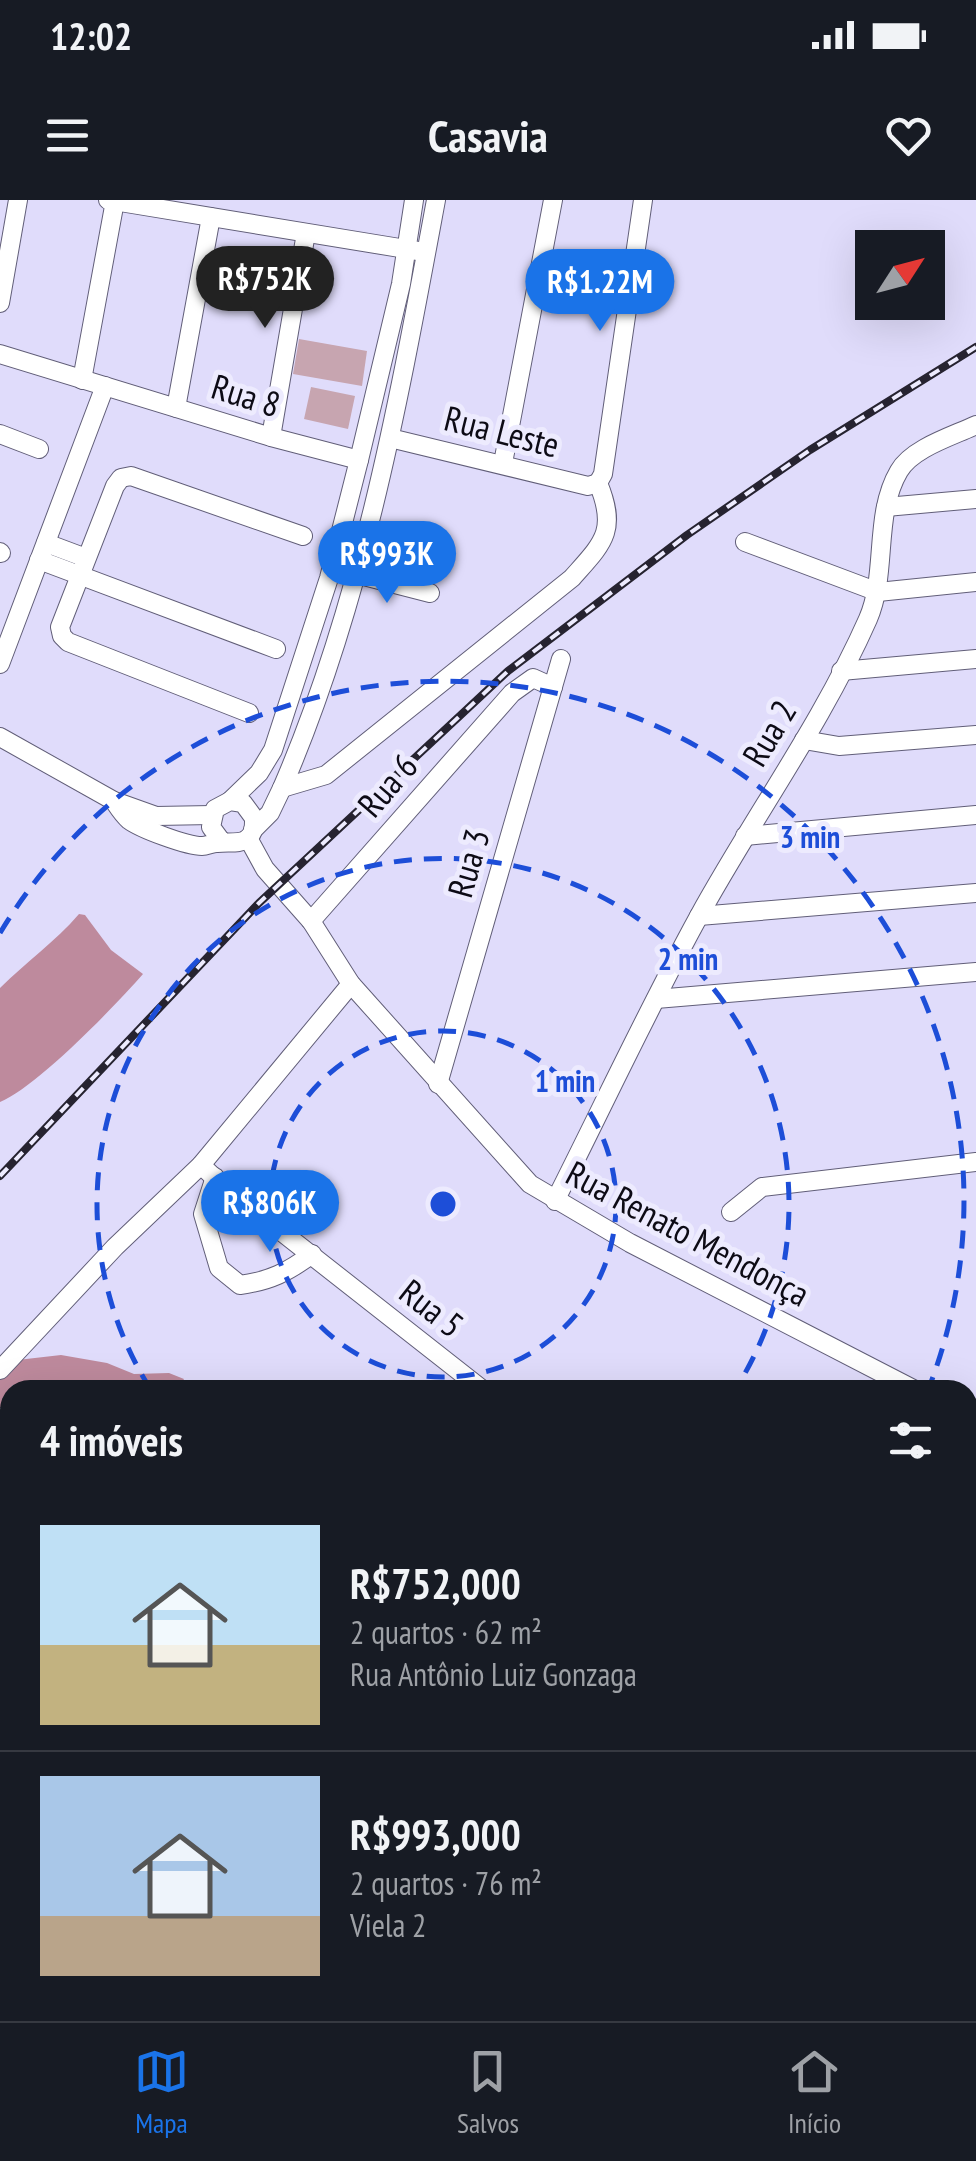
<!DOCTYPE html>
<html lang="pt">
<head>
<meta charset="utf-8">
<style>
  :root { --surface:#171b24; --page:#20242c; --text:#f1f3f6; --muted:#9ea1a6; --line:#363941; --accent:#1a73e8 }
  body { margin:0; font-family:"PT Sans Narrow",sans-serif; background:var(--page); color:var(--text); height:100vh; display:flex; flex-direction:column; font-size:38px; white-space:nowrap }
  * { box-sizing:border-box; margin:0 }
  p { font-size:32px; color:var(--muted) }
  .icon { flex:none; width:55px; height:55px; fill:none; stroke:currentColor; stroke-width:2; stroke-linecap:round; stroke-linejoin:round }
  .map { position:relative; flex:1; overflow:hidden }
  .sheet { position:absolute; left:0px; top:1180px; width:978px; height:642px; display:flex; flex-direction:column; background:var(--surface); border-radius:30px 30px 0 0; box-shadow:0 10px 40px #0002 }
  .sheet>* { flex:none }
  .needle { width:65px; rotate:54deg }
  .controls { position:absolute; left:855px; top:30px; display:grid; gap:20px }
  .controls a { display:grid; place-items:center; width:90px; height:90px; border-radius:0px; background:var(--surface); box-shadow:0 10px 40px #0002; font-size:50px }
  .price { position:absolute; translate:-50% -85px; padding:0 22px; border-radius:35px; background:var(--accent); color:#fff; font-size:32px; line-height:65px; filter:drop-shadow(0 2px 5px #0008) }
  .price::after { content:''; position:absolute; left:50%; top:60px; width:30px; height:22px; margin-left:-15px; background:inherit; clip-path:polygon(0 0,100% 0,50% 100%) }
  .price.selected { background:#222; color:#fff }
  ul { padding:0; list-style:none }
  li { display:flex; align-items:center; gap:30px; height:250px; padding:0 40px }
  li+li { border-top:2px solid var(--line) }
  li span { display:grid; place-items:center; flex:none; width:280px; height:200px; border-radius:0px; color:#555 }
  li>.icon { margin-inline-start:auto }
  span .icon { width:120px; height:120px; fill:#fffc; stroke-width:1 }
  li b { font-size:42px }
  h2 { display:flex; justify-content:space-between; align-items:center; height:120px; padding:0 40px; font-size:42px }
  .status { display:flex; justify-content:space-between; align-items:center; height:70px; padding:0 50px; background:var(--surface); direction:ltr }
  .status svg { height:28px; fill:currentColor }
  header { display:flex; justify-content:space-between; align-items:center; height:130px; padding:0 40px; background:var(--surface); font-size:45px; font-weight:600 }
  .tab-bar { display:flex; justify-content:space-around; align-items:center; height:140px; border-top:2px solid var(--line); background:var(--surface); font-size:28px; color:var(--muted) }
  .tab-bar a { display:grid; justify-items:center; gap:5px }
  .tab-bar .selected { color:var(--accent) }
  .map>svg:first-child { display:block }
  .green { fill:#c7a5b0 }
  .forest { fill:#be8a9d }
  .lines { fill:none; stroke-linecap:round; stroke-linejoin:round }
  .stream { stroke:#8ac2da; stroke-width:4 }
  .minor-casing { stroke:#615e78; stroke-width:20 }
  .minor { stroke:#fff; stroke-width:18 }
  .rail-casing { stroke:#262330; stroke-width:8 }
  .rail { stroke:#edebfe; stroke-width:4; stroke-dasharray:11; stroke-linecap:butt }
  .ring { fill:none; stroke:#1d4ed8; stroke-width:5; stroke-dasharray:18 12 }
  .labels { text-anchor:middle; dominant-baseline:central; stroke-width:10; stroke-linejoin:round; paint-order:stroke }
  .street-label { font-size:35px; fill:#0d0b15; stroke:#edebfe }
  .centre { fill:#1d4ed8; stroke:#edebfe; stroke-width:5 }
  .ring-label { font-size:30px; text-anchor:middle; font-weight:bold; fill:#1d4ed8; stroke:#edebfe; stroke-width:10; stroke-linejoin:round; paint-order:stroke }
</style>
</head>
<body>
<div class="status"><b>12:02</b><svg viewBox="0 0 49 12"><path d="M0 12V9h3v3zM5 12V6h3v6zM10 12V3h3v9zM15 12V0h3v12zM26 1h20v11H26zM47 4h2v5h-2z"/></svg></div>
<header><svg class="icon" aria-label="menu" viewBox="0 0 24 24"><path d="M4 6h16M4 12h16M4 18h16"/></svg>Casavia<svg class="icon" aria-label="heart" viewBox="0 0 24 24"><path d="M12 20l-8-8c-3-5 5-10 8-4 3-6 11-1 8 4z"/></svg></header>
<div class="map">
<svg width="976" height="1821" viewBox="0 0 976 1821">
  <rect width="100%" height="100%" fill="#e0dcfb"/>
  <g class="green">
    <polygon points="299,139 367,151 362,186 293,174"/>
    <polygon points="311,187 355,196 348,229 304,219"/>
  </g>
  <g class="forest">
    <path d="M79 714 85 715 111 750 143 774C115 806 37 887 0 902V788C26 762 55 742 79 714Z"/>
    <polygon points="61,1155 107,1163 134,1174 169,1173 184,1179 178,1190 10,1190 10,1212 0,1210 0,1162"/>
    <polygon points="968,1559 976,1569 976,1761 968,1758"/>
  </g>
  <g class="lines">
    <g class="stream">
      <polyline points="14,1187 22,1190"/>
      <polyline points="968,1734 976,1746"/>
    </g>
    <g class="minor-casing">
      <g id="minor">
        <polyline points="108,0 418,51"/>
        <polyline points="0,103 18,0"/>
        <polyline points="0,154 271,237 359,260"/>
        <polyline points="82,180 115,1"/>
        <polyline points="176,208 211,17"/>
        <polyline points="0,234 39,249"/>
        <polyline points="271,237 306,33"/>
        <polyline points="390,238 588,286 598,283"/>
        <polyline points="503,263 553,0"/>
        <polyline points="886,307 976,299"/>
        <polyline points="745,342 878,392 976,382"/>
        <polyline points="46,343 86,358"/>
        <polyline points="0,352 1,353"/>
        <polyline points="39,360 276,449"/>
        <polyline points="356,374 430,393"/>
        <polyline points="0,464 105,186"/>
        <polyline points="841,471 976,459"/>
        <polyline points="249,513 68,442 62,436 60,427 115,286 121,278 131,276 303,336"/>
        <polyline points="0,537 114,601 156,616 212,615"/>
        <polyline points="804,540 839,546 976,535"/>
        <path d="M282 588 326 575 572 378C603 343 618 331 598 283L603 274 643 0"/>
        <path d="M114 601C118 607 123 615 129 620 141 629 187 646 202 646 207 646 212 643 217 643 237 641 255 648 254 618L243 603 230 601 215 609 211 627 222 642"/>
        <polyline points="230,601 259,573 273,550 329,378 359,260 401,84 414,0"/>
        <path d="M253 630 270 613 282 588C363 401 399 199 436 0"/>
        <polyline points="745,636 976,615"/>
        <polyline points="248,638 265,669 311,721 351,784 530,984 630,1043 915,1190"/>
        <polyline points="699,716 976,693"/>
        <polyline points="311,721 512,493 533,478 553,487"/>
        <polyline points="656,799 976,772"/>
        <polyline points="438,884 561,459"/>
        <polyline points="201,965 222,985 483,1190"/>
        <path d="M215 977 203 1014 219 1068 240 1085C270 1081 288 1072 312 1054"/>
        <path d="M555 1001C603 906 648 809 699 716 754 616 822 523 868 419 888 373 873 315 899 271 912 248 953 236 976 225"/>
        <polyline points="731,1012 762,987 976,962"/>
        <polyline points="0,1170 115,1047 201,965 351,784"/>
        <polyline points="0,1217 10,1223"/>
        <polyline points="968,1217 976,1222"/>
        <polyline points="0,1724 10,1734"/>
        <polyline points="95,1812 104,1821"/>
        <polyline points="139,1812 139,1821"/>
        <polyline points="828,1812 833,1821"/>
        <polyline points="36,1821 37,1812"/>
      </g>
    </g>
    <use href="#minor" class="minor"/>
    <g class="rail-casing">
      <polyline id="rail" points="0,976 259,703 508,471 687,335 810,250 976,147"/>
    </g>
    <use href="#rail" class="rail"/>
  </g>
  <g class="ring">
    <circle cx="443" cy="1004" r="173"/>
    <path d="M151 1190A346 346 0 1 1 735 1190"/>
    <path d="M0 733A519 519 0 0 1 928 1190"/>
  </g>
  <g class="labels">
    <g class="street-label">
      <text transform="translate(246 195) rotate(17)">Rua 8</text>
      <text transform="translate(502 231) rotate(14)">Rua Leste</text>
      <text transform="translate(769 533) rotate(-59)">Rua 2</text>
      <text transform="translate(387 585) rotate(-49)">Rua 6</text>
      <text transform="translate(468 663) rotate(-74)">Rua 3</text>
      <text transform="translate(688 1033) rotate(28)">Rua Renato Mendonça</text>
      <text transform="translate(432 1108) rotate(38)">Rua 5</text>
    </g>
  </g>
  <circle cx="443" cy="1004" r="15" class="centre"/>
  <g class="ring-label">
    <text x="810" y="648">3 min</text>
    <text x="688" y="770">2 min</text>
    <text x="565" y="892">1 min</text>
  </g>
</svg>
<div class="controls">
<a><svg class="needle" viewBox="-14 -14 28 28"><path d="M0-13l5 13h-10z" fill="#e53935"/><path d="M0 13l5-13h-10z" fill="#9ea1a6"/></svg></a>
</div>
<b class="price selected" style="left:265px;top:131px">R$752K</b>
<b class="price" style="left:600px;top:134px">R$1.22M</b>
<b class="price" style="left:387px;top:406px">R$993K</b>
<b class="price" style="left:270px;top:1055px">R$806K</b>
<section class="sheet">
<h2>4 imóveis<svg class="icon" aria-label="filters" viewBox="0 0 24 24"><path d="M4 7h16M4 17h16"/><circle cx="9" cy="7" r="2"/><circle cx="15" cy="17" r="2"/></svg></h2>
<ul>
<li><span style="background:linear-gradient(#bfe0f5 60%,#c2b280 0)"><svg class="icon" aria-label="home" viewBox="0 0 24 24"><path d="M3 11l9-7 9 7M6 9v11h12V9"/></svg></span><div><b>R$752,000</b><p>2 quartos · 62 m²</p><p>Rua Antônio Luiz Gonzaga</p></div></li>
<li><span style="background:linear-gradient(#a9c7e8 70%,#b9a48a 0)"><svg class="icon" aria-label="home" viewBox="0 0 24 24"><path d="M3 11l9-7 9 7M6 9v11h12V9"/></svg></span><div><b>R$993,000</b><p>2 quartos · 76 m²</p><p>Viela 2</p></div></li>
</ul>
</section>
</div>
<nav class="tab-bar">
<a class="selected"><svg class="icon" aria-label="map" viewBox="0 0 24 24"><path d="M3 6l6-2 6 2 6-2v14l-6 2-6-2-6 2zM9 4v14M15 6v14"/></svg>Mapa</a>
<a><svg class="icon" aria-label="saved" viewBox="0 0 24 24"><path d="M7 4h10v16l-5-4-5 4z"/></svg>Salvos</a>
<a><svg class="icon" aria-label="home" viewBox="0 0 24 24"><path d="M3 11l9-7 9 7M6 9v11h12V9"/></svg>Início</a>
</nav>
</body>
</html>
